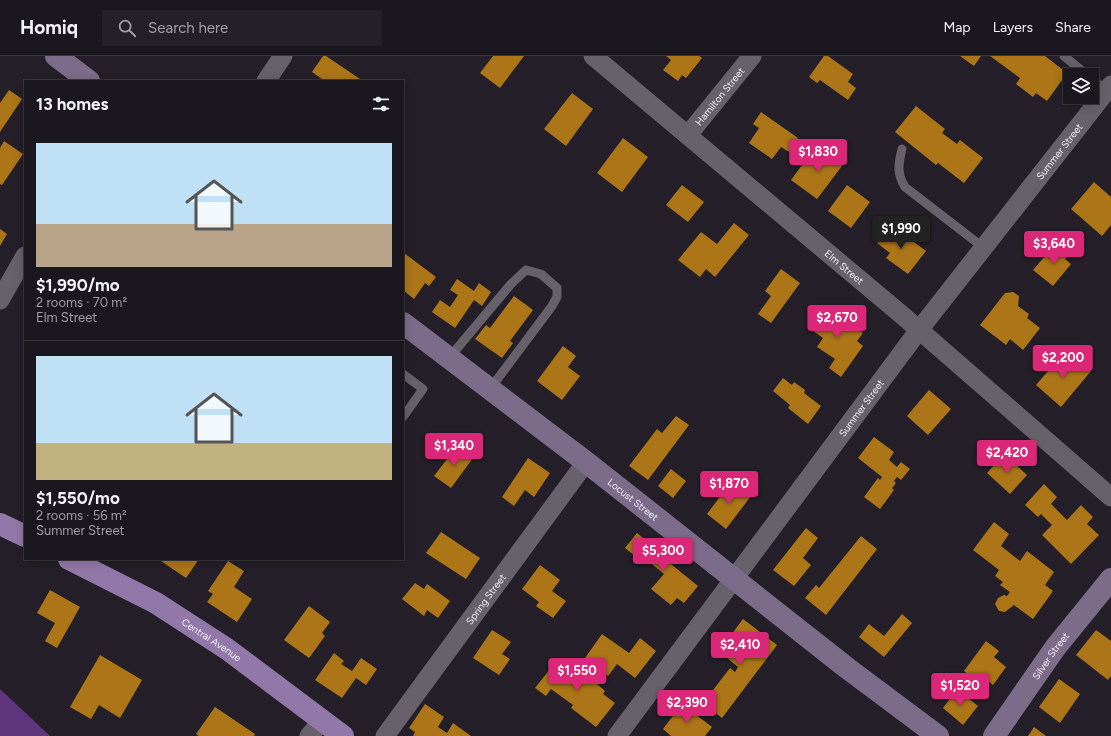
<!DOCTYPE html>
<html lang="en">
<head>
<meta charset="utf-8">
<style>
  :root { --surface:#1b171e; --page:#242027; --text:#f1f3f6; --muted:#a09fa4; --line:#39363c; --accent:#db2777 }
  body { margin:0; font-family:Figtree,sans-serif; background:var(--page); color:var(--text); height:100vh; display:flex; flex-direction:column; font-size:15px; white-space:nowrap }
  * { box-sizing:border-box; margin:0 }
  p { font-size:13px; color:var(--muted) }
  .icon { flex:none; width:22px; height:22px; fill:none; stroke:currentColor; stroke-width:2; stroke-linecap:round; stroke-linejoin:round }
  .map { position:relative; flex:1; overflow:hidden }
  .side { position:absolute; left:24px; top:24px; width:380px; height:480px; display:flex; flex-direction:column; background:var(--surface); border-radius:0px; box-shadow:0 2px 10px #0003,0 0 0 1px var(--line) }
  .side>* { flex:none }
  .tools { position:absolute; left:1063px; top:12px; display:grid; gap:8px }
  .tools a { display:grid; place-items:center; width:36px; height:36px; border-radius:0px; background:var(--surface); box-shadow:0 2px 10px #0003,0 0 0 1px var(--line); font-size:20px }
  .price { position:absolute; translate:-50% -34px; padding:0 9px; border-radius:4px; background:var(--accent); color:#fff; font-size:13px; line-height:26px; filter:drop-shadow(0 1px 2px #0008) }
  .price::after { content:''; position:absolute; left:50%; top:24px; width:12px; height:9px; margin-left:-6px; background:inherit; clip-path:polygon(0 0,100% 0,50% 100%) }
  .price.selected { background:#222; color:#fff }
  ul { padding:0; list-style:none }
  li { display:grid; align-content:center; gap:8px; height:212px; padding:0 12px }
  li+li { border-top:1px solid var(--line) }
  li span { display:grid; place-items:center; height:124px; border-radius:0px; color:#555 }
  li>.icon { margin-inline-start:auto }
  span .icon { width:72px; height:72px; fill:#fffc; stroke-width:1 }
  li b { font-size:17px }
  h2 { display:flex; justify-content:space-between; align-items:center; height:48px; padding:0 12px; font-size:17px }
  header { display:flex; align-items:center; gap:24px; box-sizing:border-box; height:56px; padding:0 20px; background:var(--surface); border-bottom:1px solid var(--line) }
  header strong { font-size:19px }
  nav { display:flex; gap:22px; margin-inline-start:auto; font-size:14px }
  .search { width:280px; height:36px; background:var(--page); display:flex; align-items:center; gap:10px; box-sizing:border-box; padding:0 14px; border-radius:0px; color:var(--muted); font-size:15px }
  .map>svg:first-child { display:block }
  .forest { fill:#5f367e }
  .building { fill:#ac7618 }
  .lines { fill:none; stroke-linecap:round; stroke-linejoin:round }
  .lane { stroke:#67616c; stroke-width:9 }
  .street { stroke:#67616c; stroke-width:19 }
  .secondary { stroke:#7c6c8a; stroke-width:22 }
  .primary { stroke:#9278a8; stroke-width:22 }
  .labels { text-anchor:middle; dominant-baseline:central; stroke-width:3; stroke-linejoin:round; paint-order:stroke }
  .street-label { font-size:10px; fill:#f0edf3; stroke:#241f28 }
</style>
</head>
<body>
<header>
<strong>Homiq</strong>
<div class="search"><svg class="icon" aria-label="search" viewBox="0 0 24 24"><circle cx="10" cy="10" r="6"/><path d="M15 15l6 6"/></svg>Search here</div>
<nav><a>Map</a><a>Layers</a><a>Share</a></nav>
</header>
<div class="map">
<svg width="1111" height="680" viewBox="0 0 1111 680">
  <rect width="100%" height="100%" fill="#241f28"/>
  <polygon class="forest" points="0,633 50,680 0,680"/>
  <g class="building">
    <polygon points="323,0 326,0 363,25 325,25 312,16"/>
    <polygon points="493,0 524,0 500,32 480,17"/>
    <polygon points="666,0 699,0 702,2 686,22 682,19 678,25 663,14 671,4"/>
    <polygon points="824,0 828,0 853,18 848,26 856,32 848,44 820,24 817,27 809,21"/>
    <polygon points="960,0 981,0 974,10"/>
    <polygon points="990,0 1045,0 1067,17 1047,45 1036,37 1033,41 1016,28 1020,22"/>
    <polygon points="9,34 22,43 0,76 0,47"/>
    <polygon points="572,37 593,53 566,90 544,73"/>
    <polygon points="916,50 945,73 942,77 957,88 960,84 983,102 964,127 938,107 936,109 895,76"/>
    <polygon points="761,56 798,82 789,96 781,91 772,103 749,87 759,72 753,68"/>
    <polygon points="623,82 648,101 622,136 597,117"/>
    <polygon points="4,85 23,98 2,129 0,128 0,92"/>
    <polygon points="824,91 845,106 817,143 791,124 805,105 811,109"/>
    <polygon points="1094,126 1111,141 1111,169 1102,180 1071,153"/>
    <polygon points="682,129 704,146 688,166 666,149"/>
    <polygon points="847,129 870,146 851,172 828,155"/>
    <polygon points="734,167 749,179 715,221 706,213 700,221 678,204 701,176 717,188"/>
    <polygon points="888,172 899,180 902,177 926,195 908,218 886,202 890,197 877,187"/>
    <polygon points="0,173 7,178 0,190"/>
    <polygon points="1063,188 1072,195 1065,203 1071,208 1053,230 1033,214 1052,192 1057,195"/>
    <polygon points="404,197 436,221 429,230 425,227 414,243 403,234"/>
    <polygon points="781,213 800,227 771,267 758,258 771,240 765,235"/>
    <polygon points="457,223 474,235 479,227 491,236 482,250 474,244 455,272 432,256 440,244 450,251 458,239 450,234"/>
    <polygon points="1013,236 1019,240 1018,250 1029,258 1027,262 1040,272 1023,294 1010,283 1006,289 980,269 1005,237"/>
    <polygon points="514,240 533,254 510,285 513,287 502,302 475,283 486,269 490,272"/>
    <polygon points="824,250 863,277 857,285 863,290 841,321 829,312 835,303 817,291 823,282 809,272"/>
    <polygon points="563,290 576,300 568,311 580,320 562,344 537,325"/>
    <polygon points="1061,300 1068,306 1073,300 1091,315 1061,351 1036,329"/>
    <polygon points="783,322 792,329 794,326 805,334 804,337 821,350 808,368 788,352 790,349 773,335"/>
    <polygon points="929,334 951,353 928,379 907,360"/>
    <polygon points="676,360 689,369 648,424 629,410 657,373 662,377"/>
    <polygon points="874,381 894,396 889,404 897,411 901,406 910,413 901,424 897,421 894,425 896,427 892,432 894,434 880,453 864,441 878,422 880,424 882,421 858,402"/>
    <polygon points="457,390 473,402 451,432 434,420"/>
    <polygon points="1004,398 1027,419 1010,438 987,417"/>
    <polygon points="528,402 550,417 534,441 525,434 514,450 502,441"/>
    <polygon points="671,413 686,425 673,442 658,430"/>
    <polygon points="731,426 751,440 726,473 707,458"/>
    <polygon points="1044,428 1057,441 1051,448 1067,464 1081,449 1093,461 1087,468 1099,479 1071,508 1042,479 1052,469 1041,458 1038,461 1025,449"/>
    <polygon points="994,466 1009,478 1001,490 1020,505 1027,495 1054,516 1045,529 1053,535 1033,563 1014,549 1005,556 999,555 995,548 998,542 1004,539 1007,540 1010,536 1000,529 1003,526 995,520 999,514 973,494"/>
    <polygon points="806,472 818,482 803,502 811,509 794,530 773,514"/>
    <polygon points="441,476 480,502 466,523 426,497"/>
    <polygon points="637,477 663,498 661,500 698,530 684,547 677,542 671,549 651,533 664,518 647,504 644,507 625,492"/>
    <polygon points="861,480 877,493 826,559 805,542 816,529 819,532"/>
    <polygon points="158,503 199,503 186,522"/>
    <polygon points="228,505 244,515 234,531 252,543 237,566 207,546 213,538 208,535"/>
    <polygon points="540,509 560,524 552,535 566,545 553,562 536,550 539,546 522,533"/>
    <polygon points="415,527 424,533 427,528 450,545 438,562 427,554 424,560 402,543"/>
    <polygon points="50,534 80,551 57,592 45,585 55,567 37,557"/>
    <polygon points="309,550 330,566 322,577 325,580 309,602 284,584"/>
    <polygon points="902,558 912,567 884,601 859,581 869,568 884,580"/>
    <polygon points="743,563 777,589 722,662 703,647 730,612 735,616 738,611 719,595"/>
    <polygon points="492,574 511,586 502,598 510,603 499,619 473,602"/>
    <polygon points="1096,574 1111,585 1111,620 1108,624 1076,599"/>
    <polygon points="602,578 629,597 640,582 656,595 635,622 617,608 608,620 585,602"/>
    <polygon points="986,585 999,595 994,601 1006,611 993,629 981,619 976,625 964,615"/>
    <polygon points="334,597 344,605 341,608 352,615 361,602 377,613 366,629 356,622 342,642 315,624"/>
    <polygon points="100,599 142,624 120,662 99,649 91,663 70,651"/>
    <polygon points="558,603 585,624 588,620 605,635 603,638 615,647 596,671 571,652 573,649 551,633 546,640 535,632"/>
    <polygon points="1059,623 1080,638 1060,667 1039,651"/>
    <polygon points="957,633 978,650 963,669 943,652"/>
    <polygon points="425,648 444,661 438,671 447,677 453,667 471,680 413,680 415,676 409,672"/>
    <polygon points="682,648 712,671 705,680 671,680 663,673"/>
    <polygon points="215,651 255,678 254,680 199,680 196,678"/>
    <polygon points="1034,671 1046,680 1028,680"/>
  </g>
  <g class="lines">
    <g class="lane">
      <polyline points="1064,0 1087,19"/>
      <polyline points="1092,23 1106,34"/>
      <path d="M902 93C898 109 897 118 905 131L984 192"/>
      <polyline points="449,302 511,228 526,214 541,218 557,232 557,241 552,250 490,333"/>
      <polyline points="403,318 423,333 403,361"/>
    </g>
    <g class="street">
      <path id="s1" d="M593 0 902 259 1111 441"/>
      <polyline points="266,25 283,0"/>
      <path id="s2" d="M688 79 752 0"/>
      <polyline points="0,244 25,200"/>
      <polyline points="309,680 322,665"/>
      <path id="s3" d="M385 680 586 406"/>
      <path id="s4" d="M617 680 919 274 1111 29"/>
    </g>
    <g class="secondary">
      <polyline points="56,0 89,25"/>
      <path id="s5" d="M403 267 586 406 847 612 938 680"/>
      <path id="s6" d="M994 680 1055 592 1111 523"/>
    </g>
    <g class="primary">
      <polyline points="0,468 25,480"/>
      <path id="s7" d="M69 503 156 547 227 593 343 680"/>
    </g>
  </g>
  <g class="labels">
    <g class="street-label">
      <text stroke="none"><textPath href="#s2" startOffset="50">Hamilton Street</textPath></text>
      <text stroke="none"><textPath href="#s4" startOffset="733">Summer Street</textPath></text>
      <text stroke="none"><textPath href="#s1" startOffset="328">Elm Street</textPath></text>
      <text stroke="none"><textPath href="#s4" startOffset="409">Summer Street</textPath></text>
      <text stroke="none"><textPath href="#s5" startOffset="290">Locust Street</textPath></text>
      <text stroke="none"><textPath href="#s3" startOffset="170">Spring Street</textPath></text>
      <text stroke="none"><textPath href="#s7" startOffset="164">Central Avenue</textPath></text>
      <text stroke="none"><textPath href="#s6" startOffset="98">Silver Street</textPath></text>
    </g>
  </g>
</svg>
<div class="tools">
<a><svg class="icon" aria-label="layers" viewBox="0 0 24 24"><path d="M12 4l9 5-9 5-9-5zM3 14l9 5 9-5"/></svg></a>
</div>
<b class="price" style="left:818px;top:117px">$1,830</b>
<b class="price selected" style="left:901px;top:194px">$1,990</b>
<b class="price" style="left:1054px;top:209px">$3,640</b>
<b class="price" style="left:837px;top:283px">$2,670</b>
<b class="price" style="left:1063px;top:323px">$2,200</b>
<b class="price" style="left:454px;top:411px">$1,340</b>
<b class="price" style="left:1007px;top:418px">$2,420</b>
<b class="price" style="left:729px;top:449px">$1,870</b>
<b class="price" style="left:663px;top:516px">$5,300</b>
<b class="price" style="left:740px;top:610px">$2,410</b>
<b class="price" style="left:577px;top:636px">$1,550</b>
<b class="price" style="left:960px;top:651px">$1,520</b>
<b class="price" style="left:687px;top:668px">$2,390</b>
<section class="side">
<h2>13 homes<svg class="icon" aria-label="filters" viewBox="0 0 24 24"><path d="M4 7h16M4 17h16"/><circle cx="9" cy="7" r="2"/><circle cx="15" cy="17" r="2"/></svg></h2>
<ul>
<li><span style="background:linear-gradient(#bfe0f5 65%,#b9a48a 0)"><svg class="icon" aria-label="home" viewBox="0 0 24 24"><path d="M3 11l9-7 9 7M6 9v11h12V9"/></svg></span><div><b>$1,990/mo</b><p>2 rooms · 70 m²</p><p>Elm Street</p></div></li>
<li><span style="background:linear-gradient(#bfe0f5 70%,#c2b280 0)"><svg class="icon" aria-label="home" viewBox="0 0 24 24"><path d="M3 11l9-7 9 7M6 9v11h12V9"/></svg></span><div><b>$1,550/mo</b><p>2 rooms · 56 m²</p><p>Summer Street</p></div></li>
</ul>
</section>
</div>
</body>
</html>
